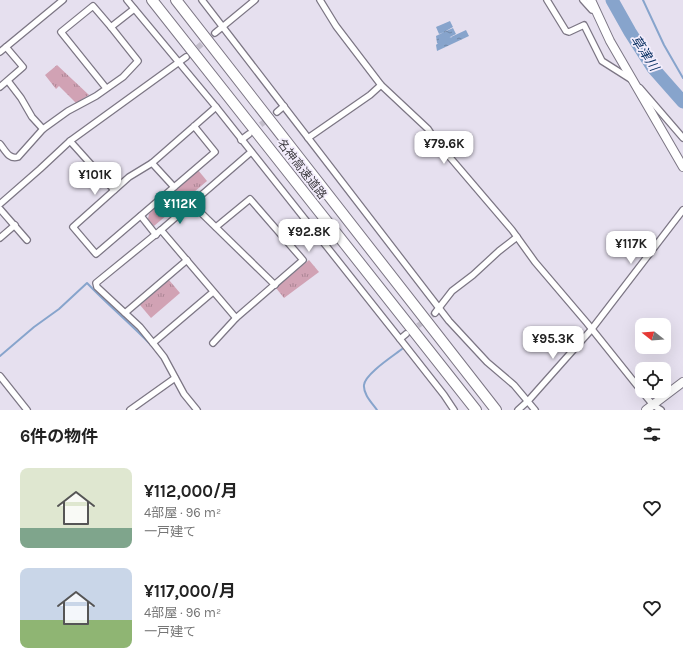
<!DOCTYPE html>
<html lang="ja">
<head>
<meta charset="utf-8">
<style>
  :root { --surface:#fff; --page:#f2f2f2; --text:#222; --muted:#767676; --accent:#0f766e }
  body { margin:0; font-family:Karla,"Noto Sans JP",sans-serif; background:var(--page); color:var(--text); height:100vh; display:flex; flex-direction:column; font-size:15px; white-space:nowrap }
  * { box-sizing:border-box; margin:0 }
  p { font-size:13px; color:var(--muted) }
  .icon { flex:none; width:22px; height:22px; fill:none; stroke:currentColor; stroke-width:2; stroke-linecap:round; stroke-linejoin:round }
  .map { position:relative; height:410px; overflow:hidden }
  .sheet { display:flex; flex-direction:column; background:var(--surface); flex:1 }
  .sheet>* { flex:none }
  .needle { width:26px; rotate:287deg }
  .tools { position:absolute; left:635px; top:318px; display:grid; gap:8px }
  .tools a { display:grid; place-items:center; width:36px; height:36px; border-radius:8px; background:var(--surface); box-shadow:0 4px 16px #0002; font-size:20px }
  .price { position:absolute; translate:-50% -34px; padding:0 9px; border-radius:8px; background:#fff; color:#222; font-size:13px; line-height:26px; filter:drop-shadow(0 1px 2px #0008) }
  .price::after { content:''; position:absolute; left:50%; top:24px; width:12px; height:9px; margin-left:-6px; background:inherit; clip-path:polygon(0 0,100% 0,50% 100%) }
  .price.on { background:var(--accent); color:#fff }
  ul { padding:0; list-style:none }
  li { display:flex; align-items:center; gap:12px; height:100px; padding:0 20px }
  li span { display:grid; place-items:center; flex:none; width:112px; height:80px; border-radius:8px; color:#555 }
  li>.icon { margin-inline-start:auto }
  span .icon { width:48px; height:48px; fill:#fffc; stroke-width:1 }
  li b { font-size:17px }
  h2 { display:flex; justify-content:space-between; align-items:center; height:48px; padding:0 20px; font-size:17px }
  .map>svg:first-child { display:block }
  .park { fill:url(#park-tufts) }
  .water { fill:url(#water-ripples) }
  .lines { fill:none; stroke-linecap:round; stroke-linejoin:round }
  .stream { stroke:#87a4cc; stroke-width:2 }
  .river { stroke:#87a4cc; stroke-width:13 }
  .street-tunnel { stroke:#c4bfcc; stroke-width:5.5; stroke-dasharray:5.5 3; stroke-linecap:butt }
  .street-casing { stroke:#7c7684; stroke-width:8 }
  .secondary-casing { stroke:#7c7684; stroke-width:10 }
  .highway-casing { stroke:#7c7684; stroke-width:12 }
  .street { stroke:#fff; stroke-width:5.5 }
  .secondary { stroke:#fff; stroke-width:8 }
  .highway { stroke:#fff; stroke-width:10 }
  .labels { text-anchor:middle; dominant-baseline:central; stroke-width:3.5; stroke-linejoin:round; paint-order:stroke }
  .street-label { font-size:12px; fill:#3d3b40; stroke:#f3edfc }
  .water-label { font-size:13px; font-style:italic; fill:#0d3365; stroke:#f3edfc }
</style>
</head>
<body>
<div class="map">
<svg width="683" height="410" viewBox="0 0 683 410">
  <defs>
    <pattern id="park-tufts" width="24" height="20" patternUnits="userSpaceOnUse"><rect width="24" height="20" fill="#d1a2b4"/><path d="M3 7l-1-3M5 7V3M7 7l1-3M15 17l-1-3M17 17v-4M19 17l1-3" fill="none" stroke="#ab8594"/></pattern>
    <pattern id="water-ripples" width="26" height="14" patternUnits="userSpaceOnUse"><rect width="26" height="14" fill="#87a4cc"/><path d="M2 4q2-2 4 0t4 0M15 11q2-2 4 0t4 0" fill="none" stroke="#7087a7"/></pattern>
  </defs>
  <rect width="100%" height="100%" fill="#e6e0ef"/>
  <g class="park">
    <polygon points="57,65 89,95 76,103 59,86 56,89 45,75"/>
    <polygon points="198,170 207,181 154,226 148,219 149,214"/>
    <polygon points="309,260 319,272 284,298 276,288"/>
    <polygon points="169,280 180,293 151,318 140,305"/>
  </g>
  <polygon class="water" points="450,21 453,27 444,32 453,28 456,34 444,40 450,37 452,38 451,37 466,30 469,36 437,51 436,45 438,43 437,43 436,36 444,32 439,34 436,27"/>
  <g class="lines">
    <g class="stream">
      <polyline points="643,0 664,45 683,78"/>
      <path d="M0 356 34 327 59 309 87 283C108 305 130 323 151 345"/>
      <path d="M377 410C372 403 363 394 364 385 365 374 393 356 402 349"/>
    </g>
    <polyline class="river" points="612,0 630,32 653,68 683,102"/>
    <g class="street-tunnel">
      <polyline points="191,53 215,33"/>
      <polyline points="254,130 277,112"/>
      <polyline points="411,331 435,313"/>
    </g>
    <g class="street-casing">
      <g id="street">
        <polyline points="127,0 216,107 400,339 444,395 454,410"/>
        <polyline points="202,0 449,321 487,362 514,385 535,410"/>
        <polyline points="320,0 336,26 381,85 428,129 436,141 512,230 535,262 587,323 635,383 653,405 661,410"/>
        <polyline points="547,0 566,31 569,32 584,25 602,61 632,80"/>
        <polyline points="583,0 592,10 596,10"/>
        <polyline points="111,27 134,9"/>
        <polyline points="215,33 255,0"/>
        <polyline points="0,52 63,0"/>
        <polyline points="8,81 21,98 32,117 43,129"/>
        <polyline points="0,87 23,67 6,47"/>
        <polyline points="640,88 683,138"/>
        <polyline points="277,112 284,106"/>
        <polyline points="194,126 215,152 96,254 73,227 129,177 152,163 216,107"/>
        <polyline points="308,138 370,95 381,85"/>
        <polyline points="241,140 249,134"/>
        <polyline points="70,141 114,190"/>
        <path d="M0 144C5 150 9 160 18 157L43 129 68 111 96 96 123 77 138 61 111 27 93 6 61 32 106 88"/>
        <polyline points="152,163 174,187"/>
        <polyline points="0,204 40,169 70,141 186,57"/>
        <polyline points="192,204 275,285"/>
        <polyline points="0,209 27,240"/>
        <polyline points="141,216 156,235"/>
        <polyline points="161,230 236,318"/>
        <polyline points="0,238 15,225"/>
        <polyline points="125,313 187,260"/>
        <polyline points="435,313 452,291 473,275 499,251 517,237"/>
        <polyline points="400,339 406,334"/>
        <polyline points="153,343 213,292"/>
        <polyline points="213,343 236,318 303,260 250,199 216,227"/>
        <polyline points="0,376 27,410"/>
        <polyline points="130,410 175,378"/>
        <polyline points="197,410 184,394 164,357 153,343 140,327 97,287 96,283 161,230 251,152"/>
        <polyline points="518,410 528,401 591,330 683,210"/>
      </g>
    </g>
    <g class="secondary-casing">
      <g id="secondary">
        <polyline points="591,0 610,41 683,167"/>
        <polyline points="646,410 683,382"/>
      </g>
    </g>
    <g class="highway-casing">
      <g id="highway">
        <polyline points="152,0 476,410"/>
        <polyline points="176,0 496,410"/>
      </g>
    </g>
    <use href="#street" class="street"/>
    <use href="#secondary" class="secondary"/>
    <use href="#highway" class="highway"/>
  </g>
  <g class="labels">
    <g class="street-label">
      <text transform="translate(302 169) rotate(52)">名神高速道路</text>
    </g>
    <g class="water-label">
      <text transform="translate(645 53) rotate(57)">草津川</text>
    </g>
  </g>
</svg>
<div class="tools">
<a><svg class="needle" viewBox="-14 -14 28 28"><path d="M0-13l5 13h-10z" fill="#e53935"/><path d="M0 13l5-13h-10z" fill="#767676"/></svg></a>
<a><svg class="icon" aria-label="locate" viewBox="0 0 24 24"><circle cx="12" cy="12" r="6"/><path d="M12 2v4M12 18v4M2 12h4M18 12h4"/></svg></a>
</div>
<b class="price" style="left:444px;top:165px">¥79.6K</b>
<b class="price" style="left:95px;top:196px">¥101K</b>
<b class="price on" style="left:180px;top:225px">¥112K</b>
<b class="price" style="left:309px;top:253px">¥92.8K</b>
<b class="price" style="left:631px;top:265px">¥117K</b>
<b class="price" style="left:553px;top:360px">¥95.3K</b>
</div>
<section class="sheet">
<h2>6件の物件<svg class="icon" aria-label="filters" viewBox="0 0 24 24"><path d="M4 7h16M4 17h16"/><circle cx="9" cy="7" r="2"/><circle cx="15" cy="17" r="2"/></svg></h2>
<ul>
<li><span style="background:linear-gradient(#dfe7d0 75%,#7fa58c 0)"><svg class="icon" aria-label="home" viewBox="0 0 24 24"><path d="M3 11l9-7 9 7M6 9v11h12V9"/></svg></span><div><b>¥112,000/月</b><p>4部屋 · 96 m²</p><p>一戸建て</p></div><svg class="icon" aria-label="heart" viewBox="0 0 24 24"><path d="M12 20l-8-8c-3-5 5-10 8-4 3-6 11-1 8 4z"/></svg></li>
<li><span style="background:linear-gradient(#c9d6e8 65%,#8fb573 0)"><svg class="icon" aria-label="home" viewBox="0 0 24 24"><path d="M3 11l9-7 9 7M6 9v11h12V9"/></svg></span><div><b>¥117,000/月</b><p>4部屋 · 96 m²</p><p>一戸建て</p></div><svg class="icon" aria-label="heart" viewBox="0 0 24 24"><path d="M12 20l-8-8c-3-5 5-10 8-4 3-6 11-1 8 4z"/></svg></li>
</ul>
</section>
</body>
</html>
